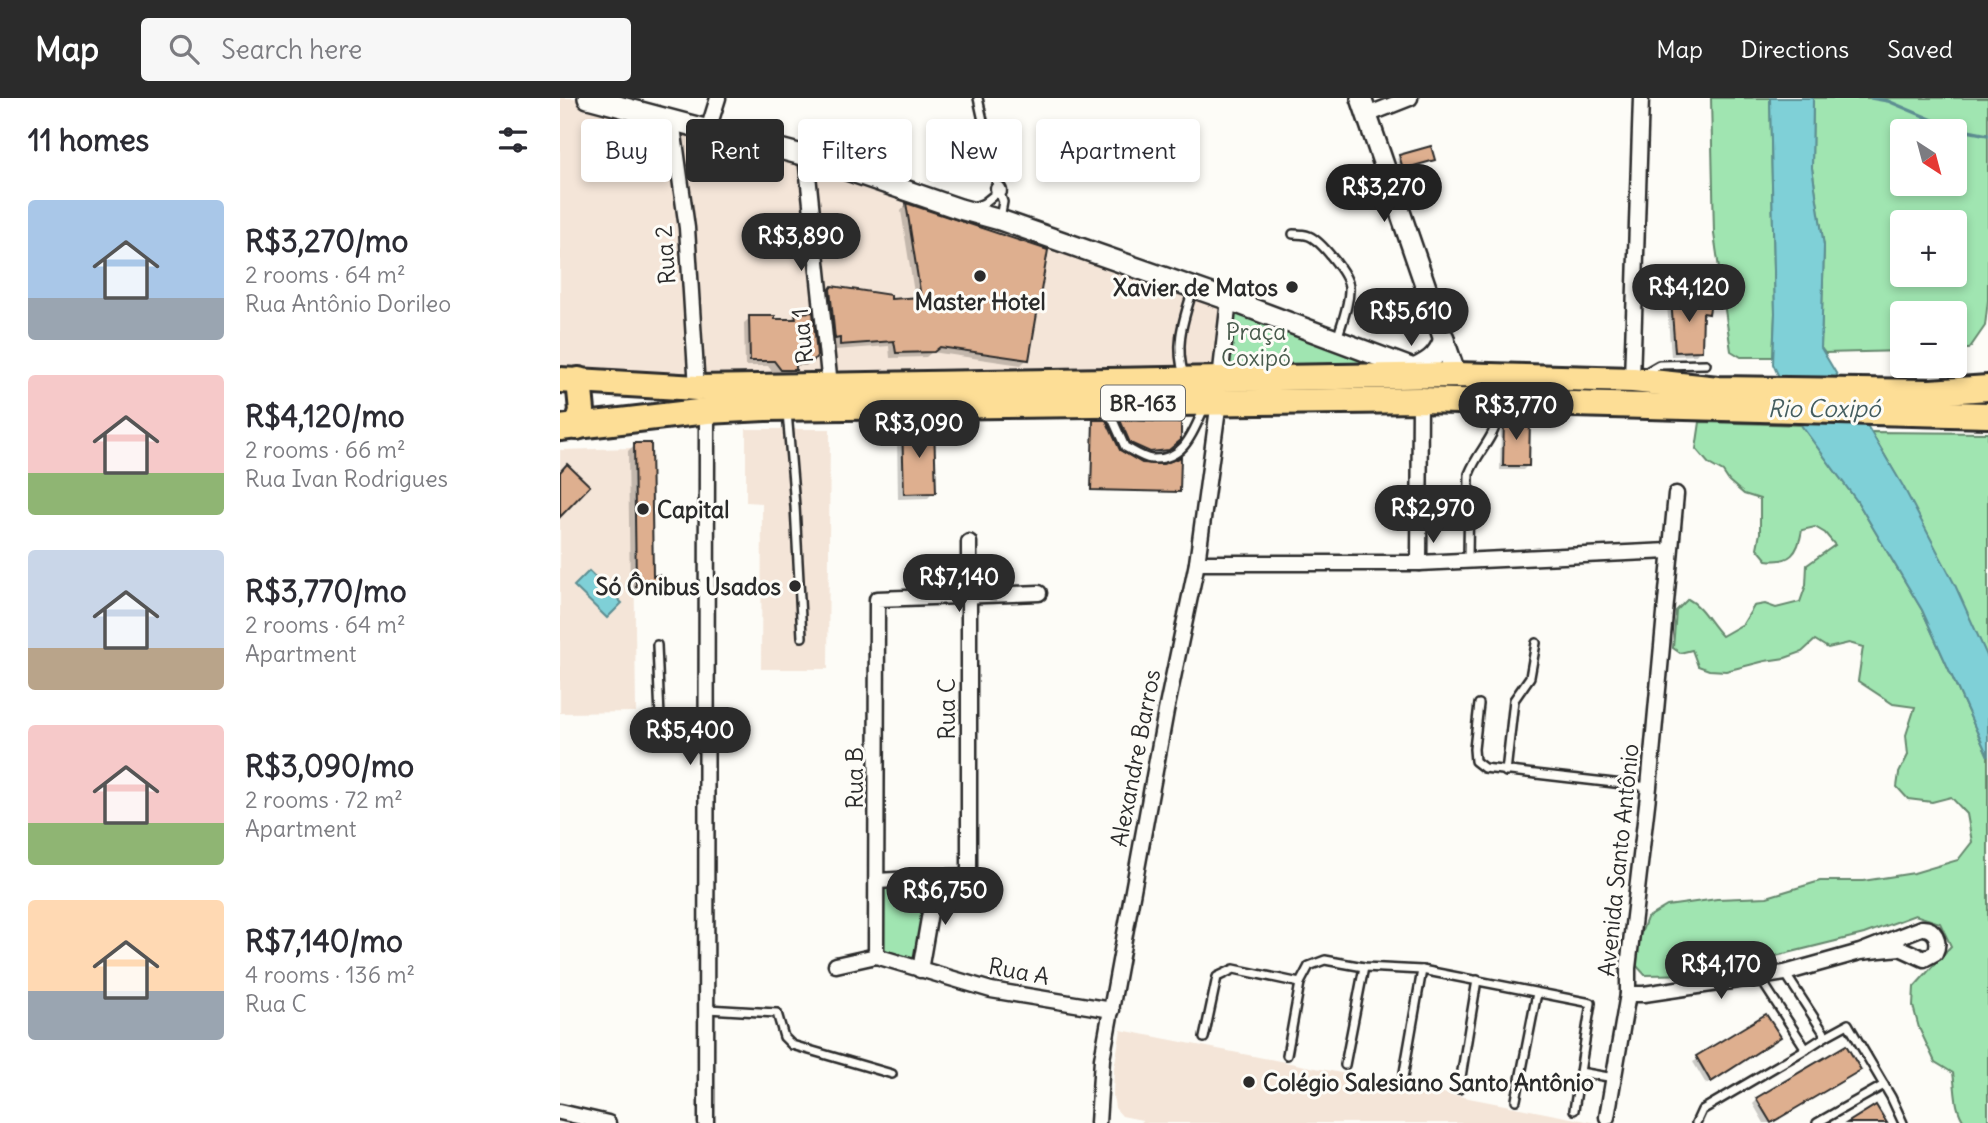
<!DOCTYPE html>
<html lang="en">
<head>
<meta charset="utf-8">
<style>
  :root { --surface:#fff; --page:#f7f7f7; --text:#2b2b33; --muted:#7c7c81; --accent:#2b2b2b }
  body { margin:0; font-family:Delius,sans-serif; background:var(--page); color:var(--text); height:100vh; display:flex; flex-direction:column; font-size:26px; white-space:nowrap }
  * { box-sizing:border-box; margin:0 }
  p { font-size:23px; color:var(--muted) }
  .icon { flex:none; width:38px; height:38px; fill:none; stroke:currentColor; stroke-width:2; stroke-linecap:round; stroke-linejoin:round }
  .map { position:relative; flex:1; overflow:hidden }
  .panel { display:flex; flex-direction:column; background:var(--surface); width:560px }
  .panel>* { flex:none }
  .hud { position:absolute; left:21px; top:21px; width:665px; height:63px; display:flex; gap:14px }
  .needle { width:46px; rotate:144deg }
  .tools { position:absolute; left:1330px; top:21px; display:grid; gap:14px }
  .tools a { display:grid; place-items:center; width:77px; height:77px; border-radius:7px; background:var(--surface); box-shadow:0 4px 10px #0003; font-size:35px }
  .price { position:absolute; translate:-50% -60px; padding:0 16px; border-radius:24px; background:var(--accent); color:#fff; font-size:23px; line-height:46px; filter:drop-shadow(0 2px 4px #0008) }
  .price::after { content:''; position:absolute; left:50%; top:42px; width:21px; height:16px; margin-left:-10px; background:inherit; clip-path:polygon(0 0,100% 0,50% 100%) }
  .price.active { background:#222; color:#fff }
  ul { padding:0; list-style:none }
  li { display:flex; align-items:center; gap:21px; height:175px; padding:0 28px }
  li span { display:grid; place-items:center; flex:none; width:196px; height:140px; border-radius:7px; color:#555 }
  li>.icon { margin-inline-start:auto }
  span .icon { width:84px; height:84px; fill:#fffc; stroke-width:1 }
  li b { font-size:30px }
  h2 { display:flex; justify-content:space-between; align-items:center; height:84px; padding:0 28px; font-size:30px }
  .tag { padding:0 24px; border-radius:7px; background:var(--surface); box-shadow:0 4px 10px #0003; font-size:24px; line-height:63px }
  .tag.active { background:var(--accent); color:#fff }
  header { display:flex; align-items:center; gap:42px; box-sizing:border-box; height:98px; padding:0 35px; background:var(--accent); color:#fff }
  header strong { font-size:33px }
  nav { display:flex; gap:38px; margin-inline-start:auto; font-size:24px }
  .search { width:490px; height:63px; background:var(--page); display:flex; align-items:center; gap:18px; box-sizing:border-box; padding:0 24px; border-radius:7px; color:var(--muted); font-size:26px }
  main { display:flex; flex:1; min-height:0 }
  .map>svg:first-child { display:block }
  .built { fill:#f4e5d8 }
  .green { fill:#a0e5b1; stroke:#66886e; stroke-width:2; fill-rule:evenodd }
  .water { fill:#7fd0d7; stroke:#5d8e92; stroke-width:2 }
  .shadow { fill:#0003 }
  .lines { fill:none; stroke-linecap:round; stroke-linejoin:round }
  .stream { stroke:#5d8e92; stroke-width:3.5 }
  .building { fill:#deaf8f; stroke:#2b2b2b; stroke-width:2 }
  .service-casing { stroke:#2b2b2b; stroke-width:12 }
  .minor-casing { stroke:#2b2b2b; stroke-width:19 }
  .tertiary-casing { stroke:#2b2b2b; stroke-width:24 }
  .trunk-casing { stroke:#2b2b2b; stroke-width:30 }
  .service { stroke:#fdfcf7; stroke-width:7 }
  .minor { stroke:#fdfcf7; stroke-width:14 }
  .tertiary { stroke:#fdfcf7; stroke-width:19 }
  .trunk { stroke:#fdde96; stroke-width:24 }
  .poi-dot { fill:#2b2b2b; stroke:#fdfcf7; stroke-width:2.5 }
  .labels { text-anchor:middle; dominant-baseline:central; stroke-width:6; stroke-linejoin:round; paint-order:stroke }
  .shield { fill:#fdfcf7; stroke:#6a6a68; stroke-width:2 }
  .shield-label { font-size:21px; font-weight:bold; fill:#2b2b2b }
  .street-label { font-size:23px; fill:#2b2b2b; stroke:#fdfcf7 }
  .poi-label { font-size:23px; font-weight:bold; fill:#2b2b2b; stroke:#fdfcf7; text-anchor:end }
  .park-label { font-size:23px; fill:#485a4c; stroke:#fdfcf7 }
  .water-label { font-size:24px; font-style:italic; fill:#445d5f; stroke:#fdfcf7 }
</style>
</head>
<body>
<header>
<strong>Map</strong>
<div class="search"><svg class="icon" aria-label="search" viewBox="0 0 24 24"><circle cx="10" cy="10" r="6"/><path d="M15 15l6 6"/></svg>Search here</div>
<nav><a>Map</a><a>Directions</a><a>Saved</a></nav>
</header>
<main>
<section class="panel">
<h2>11 homes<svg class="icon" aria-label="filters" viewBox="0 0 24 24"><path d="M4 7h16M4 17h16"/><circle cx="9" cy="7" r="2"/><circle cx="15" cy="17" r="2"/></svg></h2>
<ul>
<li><span style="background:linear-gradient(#a9c7e8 70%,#9aa5b1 0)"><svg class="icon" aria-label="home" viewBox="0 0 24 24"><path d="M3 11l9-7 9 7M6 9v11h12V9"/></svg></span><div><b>R$3,270/mo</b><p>2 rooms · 64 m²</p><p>Rua Antônio Dorileo</p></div></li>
<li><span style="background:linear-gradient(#f6c9c9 70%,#8fb573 0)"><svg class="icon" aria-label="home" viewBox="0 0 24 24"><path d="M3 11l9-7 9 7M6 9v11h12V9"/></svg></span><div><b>R$4,120/mo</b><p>2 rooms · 66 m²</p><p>Rua Ivan Rodrigues</p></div></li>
<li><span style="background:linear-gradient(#c9d6e8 70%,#b9a48a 0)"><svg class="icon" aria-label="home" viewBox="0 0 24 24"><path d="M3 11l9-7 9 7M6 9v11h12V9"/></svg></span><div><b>R$3,770/mo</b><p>2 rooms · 64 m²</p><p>Apartment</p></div></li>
<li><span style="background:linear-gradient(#f6c9c9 70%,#8fb573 0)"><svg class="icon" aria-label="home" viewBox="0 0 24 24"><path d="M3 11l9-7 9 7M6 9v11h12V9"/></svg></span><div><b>R$3,090/mo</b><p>2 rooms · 72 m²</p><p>Apartment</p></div></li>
<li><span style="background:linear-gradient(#ffd9b3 65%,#9aa5b1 0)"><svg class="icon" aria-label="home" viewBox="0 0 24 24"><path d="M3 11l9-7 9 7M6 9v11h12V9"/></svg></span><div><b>R$7,140/mo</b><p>4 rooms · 136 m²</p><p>Rua C</p></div></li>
</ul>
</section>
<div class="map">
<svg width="1428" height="1025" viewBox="0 0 1428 1025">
  <rect width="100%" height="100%" fill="#fdfcf7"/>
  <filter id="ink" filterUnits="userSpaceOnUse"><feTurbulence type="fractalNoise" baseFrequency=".0143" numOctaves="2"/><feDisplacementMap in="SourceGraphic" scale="14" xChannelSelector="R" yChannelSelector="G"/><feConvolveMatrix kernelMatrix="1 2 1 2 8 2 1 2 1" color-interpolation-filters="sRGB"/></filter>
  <g filter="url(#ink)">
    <g class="built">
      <polygon points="0,0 22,0 106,23 115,89 129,289 0,276"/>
      <polygon points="119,28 241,67 256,170 250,170 260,281 141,279"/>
      <polygon points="253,72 663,206 656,272 273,279"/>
      <polygon points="186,331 270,331 268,571 201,571 202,405 186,404"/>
      <polygon points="73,350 76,614 0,615 0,352"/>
      <polygon points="561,932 1036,1025 581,1025 582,1022 562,1018 555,1010 553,997 554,970"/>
    </g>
    <g class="green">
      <polygon points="1151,0 1210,0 1215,215 1213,259 1181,259 1171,253 1154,136"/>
      <path d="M1253 0H1428V202L1425 228 1409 251H1395V215H1342V253L1265 255 1261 250 1264 148 1252 70ZM1342 33H1395V86H1342ZM1342 124H1395V177H1342Z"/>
      <polygon points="672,211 826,268 665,272"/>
      <path d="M1140 324 1241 327 1297 403 1362 512 1428 658V1025H1405C1394 1011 1396 993 1393 975L1375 964 1359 930 1353 908 1354 889 1391 848 1380 825 1355 817 1304 836 1143 876 1085 877 1075 866 1077 846 1087 820 1107 808 1157 801 1207 799 1260 783H1303L1354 775 1398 762 1412 744 1407 716 1391 699 1372 704 1348 701 1337 689 1339 675 1348 657 1346 637 1355 609 1333 606 1298 583 1303 549 1289 545 1268 550 1255 542 1242 554 1225 560 1205 563 1166 573 1149 572 1138 568 1132 552 1120 555 1113 550 1116 513 1128 501C1142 508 1150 526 1162 538L1183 526 1194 508 1205 506 1216 510 1240 504 1246 487 1247 467 1275 447 1265 435 1255 429 1242 432C1238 456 1230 465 1207 462L1197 450 1200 435V401L1184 396 1169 383 1163 374 1149 366 1136 351Z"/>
      <path d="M1311 334 1428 335V561C1393 483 1355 407 1311 334Z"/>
      <polygon points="373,784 358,867 319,856 322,787"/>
    </g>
    <g class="water">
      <polygon points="1210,0 1253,0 1252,70 1264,148 1261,250 1343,388 1395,487 1428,560 1428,658 1362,512 1297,403 1241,327 1213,266 1215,215"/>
      <polygon points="29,473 62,505 47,520 14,488"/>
    </g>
    <g class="shadow">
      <polygon points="840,58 873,62 841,73 837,61"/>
      <polygon points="346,107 486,153 467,261 461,267 372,254 366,259 330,260 329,248 275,252 275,245 269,246 265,198 273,190 330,203 355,201 341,113"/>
      <polygon points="1111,203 1148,215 1141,219 1140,252 1136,257 1111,258 1107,207"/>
      <polygon points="236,216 252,262 246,268 234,268 228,277 215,277 208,268 185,268 184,225 190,220 230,223"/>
      <polygon points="945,321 967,368 963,372 940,372 941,325"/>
      <polygon points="533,324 559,353 618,393 531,392"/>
      <polygon points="560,324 620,325 613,348 599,354 590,355 569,345"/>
      <polygon points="343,330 374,394 368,400 338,401 337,336"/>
      <polygon points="74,347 91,479 97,487 91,494 70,494 68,353"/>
      <polygon points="1206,919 1215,943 1146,986 1133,964"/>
      <polygon points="1299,972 1213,1025 1204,1025 1193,1006 1197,1002"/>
    </g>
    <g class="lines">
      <polyline class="stream" points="1311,0 1328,3 1392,30 1428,37"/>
    </g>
    <g class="building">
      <polygon points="871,48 875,62 843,71 839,57"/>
      <polygon points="346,105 488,152 469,262 380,249 374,254 336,255 334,243 280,247 280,240 275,241 270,191 272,188 331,197 331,201 361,199"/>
      <polygon points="1111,201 1151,204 1149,216 1143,215 1142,253 1115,254"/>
      <polygon points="253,214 257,258 253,263 236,264 236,272 221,272 214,263 190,263 189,218 215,218 215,221 236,221 235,215"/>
      <polygon points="944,319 970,320 969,368 943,368"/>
      <polygon points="533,322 546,322 560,352 582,365 603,366 621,359 620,394 531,392"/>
      <polygon points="560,322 621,324 621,342 609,352 590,354 570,345"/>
      <polygon points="374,327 376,395 344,396 342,328"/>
      <polygon points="74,345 91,345 93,478 99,477 99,488 76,489"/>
      <polygon points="7,366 30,388 0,419 0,374"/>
      <polygon points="1206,916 1221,939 1151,984 1136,958"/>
      <polygon points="1286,947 1301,972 1211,1025 1196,1000"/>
      <polygon points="1316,1007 1327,1025 1287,1025"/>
    </g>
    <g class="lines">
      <g class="service-casing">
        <g id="service">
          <polyline points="418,0 438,91"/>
          <polyline points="414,109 424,105 439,93 443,104 440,120"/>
          <path d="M733 136C738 136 744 136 749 138 761 143 788 176 789 189 790 206 781 226 777 242"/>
          <polyline points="1085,275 1099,267 1146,266"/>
          <path d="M624 277C614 246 624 221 633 191"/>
          <path d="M547 309 565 349C573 353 583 360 591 361 624 363 633 335 644 310"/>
          <polyline points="227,314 235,408 242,539"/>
          <path d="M908 463 909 376C920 348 938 340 939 307"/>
          <polyline points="97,547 100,620 107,629 147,631"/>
          <polyline points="919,606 914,651 915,663 924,670 1089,689"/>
          <polyline points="946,674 954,602 970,579 976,545"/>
          <polyline points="1200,880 1246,951 1266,938 1225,875"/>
          <polyline points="147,911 217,915 224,939 232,947 332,976"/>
          <polyline points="1266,938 1288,926 1331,999 1343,1025"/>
          <polyline points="644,940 657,879 674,871 740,885"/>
          <polyline points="727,957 740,885 749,868 765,862 804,869 862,872 1031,905 1014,1012"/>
          <polyline points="785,967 804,869"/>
          <polyline points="1020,974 1054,980"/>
          <polyline points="843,980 862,872"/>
          <polyline points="899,991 917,882"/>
          <polyline points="956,1002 977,895"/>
          <polyline points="1136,1025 1142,1012 1246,951"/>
          <polyline points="1257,1025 1324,987"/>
        </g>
      </g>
      <g class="minor-casing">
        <g id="minor">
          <polyline points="807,17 850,0"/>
          <polyline points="112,22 127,130 137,290"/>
          <polyline points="148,32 158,0"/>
          <polyline points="246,58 270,288"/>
          <polyline points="438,91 439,93"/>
          <polyline points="660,281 669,202"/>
          <polyline points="1072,282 1081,0"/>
          <path d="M1116 396 1089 689 1068 870V896H1084L1225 875 1300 854 1361 830C1375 829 1381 843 1375 855L1364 861 1340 850 1300 854"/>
          <polyline points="637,465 859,465 1109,453"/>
          <polyline points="859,465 860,302"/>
          <polyline points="317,783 409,778 409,444"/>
          <polyline points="316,858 317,501 479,495"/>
          <polyline points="276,867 316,858 431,892 552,912"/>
          <polyline points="360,872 376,780"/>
          <polyline points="0,1014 48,1025"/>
          <polyline points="1047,1019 1068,896"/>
          <polyline points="146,1025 147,313"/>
          <polyline points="538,1025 542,961 606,613 637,465 659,303"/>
        </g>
      </g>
      <g class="tertiary-casing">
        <g id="tertiary">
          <polyline points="28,0 246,58 400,111 440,122 669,202 864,275"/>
          <polyline points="801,0 896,277"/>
          <path d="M846 275C865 266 878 261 884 240"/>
        </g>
      </g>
      <g class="trunk-casing">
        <g id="trunk">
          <polyline points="0,282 137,290 896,277 1073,282 1158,291 1370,294 1428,290"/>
          <polyline points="17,329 22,313 19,282"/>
          <polyline points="0,330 147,313 205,310 860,302 1428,317"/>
        </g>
      </g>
      <use href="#service" class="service"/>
      <use href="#minor" class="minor"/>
      <use href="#tertiary" class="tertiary"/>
      <use href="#trunk" class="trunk"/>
    </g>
  </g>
  <g class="poi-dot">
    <circle cx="420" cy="178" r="7"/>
    <circle cx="732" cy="189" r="7"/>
    <circle cx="83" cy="411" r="7"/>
    <circle cx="235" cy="488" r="7"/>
    <circle cx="689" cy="984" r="7"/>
  </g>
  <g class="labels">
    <rect class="shield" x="541" y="287.5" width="84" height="35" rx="5"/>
    <g class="shield-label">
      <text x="583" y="305">BR-163</text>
    </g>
    <g class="street-label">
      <text transform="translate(105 157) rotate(-94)">Rua 2</text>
      <text transform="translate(242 238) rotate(-96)">Rua 1</text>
      <text transform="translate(386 611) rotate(-90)">Rua C</text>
      <text transform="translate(575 660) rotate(-79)">Alexandre Barros</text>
      <text transform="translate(294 680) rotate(-90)">Rua B</text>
      <text transform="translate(1058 762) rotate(-84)">Avenida Santo Antônio</text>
      <text transform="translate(459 873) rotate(11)">Rua A</text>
    </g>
    <g class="poi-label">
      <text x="718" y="189">Xavier de Matos</text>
      <text x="420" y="203" text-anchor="middle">Master Hotel</text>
      <text x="97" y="411" text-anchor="start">Capital</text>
      <text x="221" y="488">Só Ônibus Usados</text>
      <text x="703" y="984" text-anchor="start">Colégio Salesiano Santo Antônio</text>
    </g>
    <g class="park-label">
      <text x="696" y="233">Praça<tspan x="696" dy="26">Coxipó</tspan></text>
    </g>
    <g class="water-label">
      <text x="1264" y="310">Rio Coxipó</text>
    </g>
  </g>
</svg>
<div class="tools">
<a><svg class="needle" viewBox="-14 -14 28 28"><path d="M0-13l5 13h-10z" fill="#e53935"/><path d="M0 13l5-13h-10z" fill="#7c7c81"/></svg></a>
<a>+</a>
<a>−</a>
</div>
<b class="price active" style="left:824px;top:126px">R$3,270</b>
<b class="price" style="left:241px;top:175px">R$3,890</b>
<b class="price" style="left:1129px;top:226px">R$4,120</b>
<b class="price" style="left:851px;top:250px">R$5,610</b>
<b class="price" style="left:956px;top:344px">R$3,770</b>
<b class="price" style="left:359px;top:362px">R$3,090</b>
<b class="price" style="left:873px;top:447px">R$2,970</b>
<b class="price" style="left:399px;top:516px">R$7,140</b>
<b class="price" style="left:130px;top:669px">R$5,400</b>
<b class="price" style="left:385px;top:829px">R$6,750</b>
<b class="price" style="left:1161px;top:903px">R$4,170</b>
<div class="hud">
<a class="tag">Buy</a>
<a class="tag active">Rent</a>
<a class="tag">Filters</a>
<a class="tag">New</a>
<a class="tag">Apartment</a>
</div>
</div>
</main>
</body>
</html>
